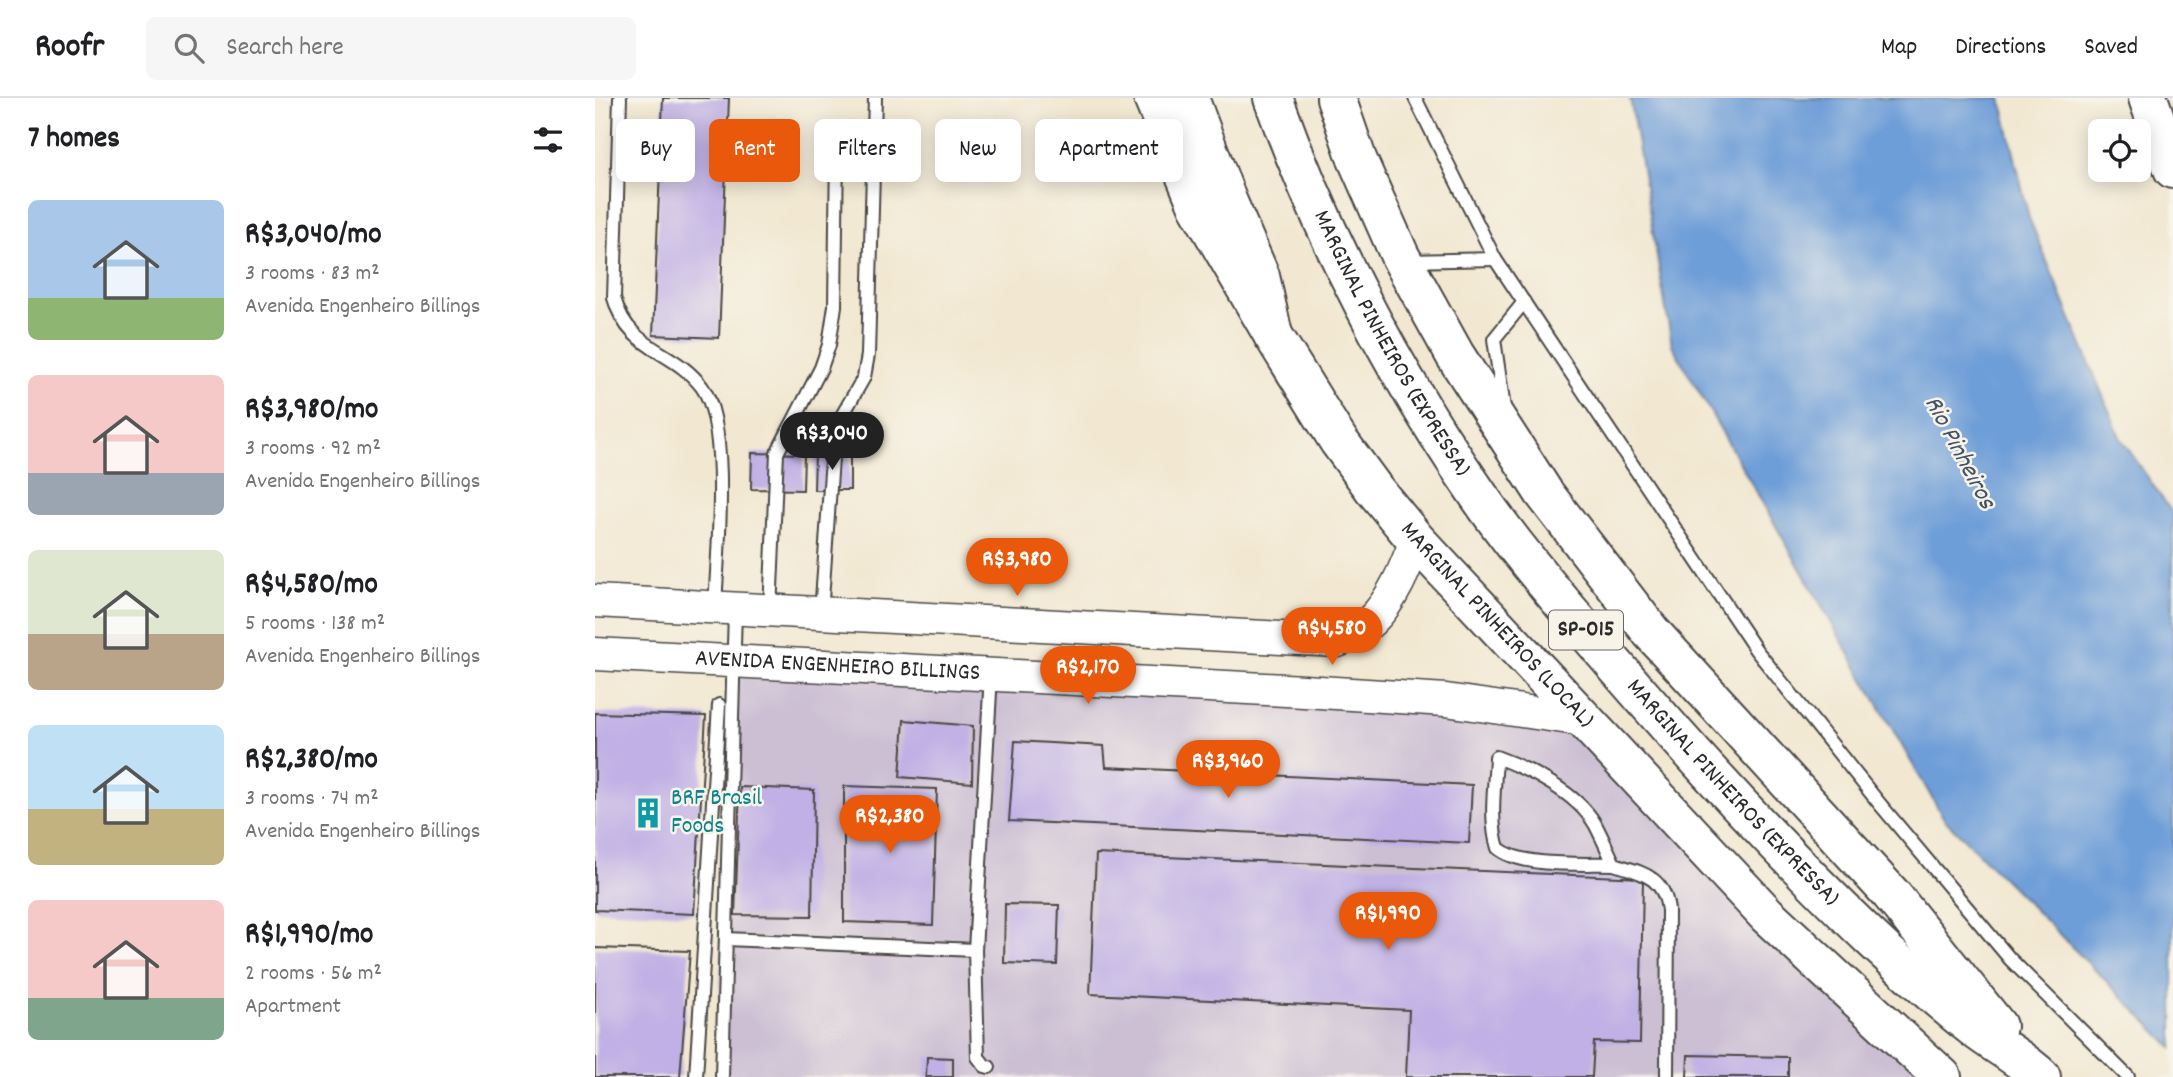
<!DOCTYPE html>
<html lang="en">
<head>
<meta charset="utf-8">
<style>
  :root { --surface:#fff; --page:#f6f6f6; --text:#202124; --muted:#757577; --line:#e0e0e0; --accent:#ea580c }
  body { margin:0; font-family:Dekko,sans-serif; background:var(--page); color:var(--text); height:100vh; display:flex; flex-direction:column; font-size:26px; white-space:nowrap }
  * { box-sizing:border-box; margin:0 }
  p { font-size:23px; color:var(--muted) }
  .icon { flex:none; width:38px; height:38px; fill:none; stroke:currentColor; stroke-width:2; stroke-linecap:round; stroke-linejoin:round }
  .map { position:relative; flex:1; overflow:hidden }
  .details { display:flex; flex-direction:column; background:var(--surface); width:595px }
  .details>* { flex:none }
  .banner { position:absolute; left:21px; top:21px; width:665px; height:63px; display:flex; gap:14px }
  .controls { position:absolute; left:1493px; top:21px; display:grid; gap:14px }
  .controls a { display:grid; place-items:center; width:63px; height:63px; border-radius:10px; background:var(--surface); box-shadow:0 4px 18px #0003; font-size:35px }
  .price { position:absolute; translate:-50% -60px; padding:0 16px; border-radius:24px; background:var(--accent); color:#fff; font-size:23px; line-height:46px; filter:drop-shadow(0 2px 4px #0008) }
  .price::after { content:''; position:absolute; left:50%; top:42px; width:21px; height:16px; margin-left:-10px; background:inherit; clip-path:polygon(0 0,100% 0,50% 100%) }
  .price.on { background:#222; color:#fff }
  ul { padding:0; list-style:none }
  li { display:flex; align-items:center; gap:21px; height:175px; padding:0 28px }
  li span { display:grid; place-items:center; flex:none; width:196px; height:140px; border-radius:10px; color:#555 }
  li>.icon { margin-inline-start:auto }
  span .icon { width:84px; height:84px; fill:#fffc; stroke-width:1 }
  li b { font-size:30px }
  h2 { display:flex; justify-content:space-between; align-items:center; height:84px; padding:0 28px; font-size:30px }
  .pill { padding:0 24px; border-radius:10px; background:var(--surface); box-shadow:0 4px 18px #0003; font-size:24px; line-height:63px }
  .pill.on { background:var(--accent); color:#fff }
  header { display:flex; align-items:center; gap:42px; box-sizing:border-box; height:98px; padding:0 35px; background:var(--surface); border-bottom:2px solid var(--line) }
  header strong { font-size:33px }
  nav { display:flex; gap:38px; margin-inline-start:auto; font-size:24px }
  .search { width:490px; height:63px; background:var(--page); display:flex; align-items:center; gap:18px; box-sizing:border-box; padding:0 24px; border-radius:10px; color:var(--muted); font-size:26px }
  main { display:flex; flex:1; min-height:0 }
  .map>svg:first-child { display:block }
  .industrial { fill:#ccbfd4 }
  .water { fill:#6e9ed8; stroke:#4c6482; stroke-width:2 }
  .building { fill:#c0b0e5 }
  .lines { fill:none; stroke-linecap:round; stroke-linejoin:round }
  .service-casing { stroke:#494744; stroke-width:16 }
  .tertiary-casing { stroke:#494744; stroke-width:35 }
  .trunk-casing { stroke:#494744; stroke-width:42 }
  .motorway-casing { stroke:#494744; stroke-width:42 }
  .service { stroke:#fff; stroke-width:12 }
  .tertiary { stroke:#fff; stroke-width:32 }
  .trunk { stroke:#fff; stroke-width:38 }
  .motorway { stroke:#fff; stroke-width:38 }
  .labels { text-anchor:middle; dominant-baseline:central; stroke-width:5; stroke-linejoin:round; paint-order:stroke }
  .shield { fill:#f7f3e8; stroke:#686764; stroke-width:2 }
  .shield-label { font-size:23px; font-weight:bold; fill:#2b2b2b }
  .street-label { font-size:24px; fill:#2b2b2b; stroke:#f7f3e8 }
  .culture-label { font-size:24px; fill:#0d838f; stroke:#f7f3e8; text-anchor:start }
  .water-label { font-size:26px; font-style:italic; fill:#425368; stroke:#f7f3e8 }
</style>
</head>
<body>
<header>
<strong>Roofr</strong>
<div class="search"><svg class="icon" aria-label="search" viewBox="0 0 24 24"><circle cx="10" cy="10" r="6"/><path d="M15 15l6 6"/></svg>Search here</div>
<nav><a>Map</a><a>Directions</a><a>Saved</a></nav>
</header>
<main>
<section class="details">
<h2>7 homes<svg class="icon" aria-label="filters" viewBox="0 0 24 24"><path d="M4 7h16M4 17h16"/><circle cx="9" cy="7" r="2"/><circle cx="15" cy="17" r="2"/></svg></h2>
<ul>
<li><span style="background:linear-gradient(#a9c7e8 70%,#8fb573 0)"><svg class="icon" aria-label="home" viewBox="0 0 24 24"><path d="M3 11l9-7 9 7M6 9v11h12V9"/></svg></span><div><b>R$3,040/mo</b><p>3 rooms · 83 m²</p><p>Avenida Engenheiro Billings</p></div></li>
<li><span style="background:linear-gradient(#f6c9c9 70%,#9aa5b1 0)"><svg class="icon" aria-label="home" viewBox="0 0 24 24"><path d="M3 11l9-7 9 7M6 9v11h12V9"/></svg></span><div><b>R$3,980/mo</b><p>3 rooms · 92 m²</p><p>Avenida Engenheiro Billings</p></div></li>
<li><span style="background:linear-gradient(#dfe7d0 60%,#b9a48a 0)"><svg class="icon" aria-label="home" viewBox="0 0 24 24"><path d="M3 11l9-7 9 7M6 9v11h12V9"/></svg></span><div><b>R$4,580/mo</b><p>5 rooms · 138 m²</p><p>Avenida Engenheiro Billings</p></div></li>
<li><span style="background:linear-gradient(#bfe0f5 60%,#c2b280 0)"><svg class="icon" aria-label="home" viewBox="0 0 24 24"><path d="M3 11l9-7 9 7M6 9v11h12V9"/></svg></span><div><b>R$2,380/mo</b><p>3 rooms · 74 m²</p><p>Avenida Engenheiro Billings</p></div></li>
<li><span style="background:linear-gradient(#f6c9c9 70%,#7fa58c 0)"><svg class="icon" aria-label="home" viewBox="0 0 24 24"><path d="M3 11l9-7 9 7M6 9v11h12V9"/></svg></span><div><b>R$1,990/mo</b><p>2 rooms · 56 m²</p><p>Apartment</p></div></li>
</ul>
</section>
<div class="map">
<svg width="1578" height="979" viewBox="0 0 1578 979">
  <rect width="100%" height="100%" fill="#f7f3e8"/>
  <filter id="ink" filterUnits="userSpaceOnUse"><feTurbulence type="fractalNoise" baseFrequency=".0143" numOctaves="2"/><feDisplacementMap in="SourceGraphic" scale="14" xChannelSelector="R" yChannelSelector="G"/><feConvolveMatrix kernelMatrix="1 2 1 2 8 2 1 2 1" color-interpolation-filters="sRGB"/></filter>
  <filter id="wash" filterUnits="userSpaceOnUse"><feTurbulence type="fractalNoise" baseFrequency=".00686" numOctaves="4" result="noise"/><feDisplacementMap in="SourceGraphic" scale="28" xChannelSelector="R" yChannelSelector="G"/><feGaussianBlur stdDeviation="1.57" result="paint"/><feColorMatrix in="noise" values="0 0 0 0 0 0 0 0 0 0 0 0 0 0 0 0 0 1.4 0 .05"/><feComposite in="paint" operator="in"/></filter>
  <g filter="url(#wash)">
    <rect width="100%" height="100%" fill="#f2e8d2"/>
    <polygon class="industrial" points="138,559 977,609 1347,979 121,979"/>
    <polygon class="water" points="1035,0 1406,0 1434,120 1525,339 1578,416 1578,950 1349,721 1077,247"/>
    <g id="blocks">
      <g class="building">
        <polygon points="68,0 134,0 124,240 58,237"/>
        <polygon points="157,355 209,356 208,392 156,391"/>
        <polygon points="220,356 255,357 255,392 219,392"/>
        <polygon points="0,615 111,618 99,816 0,812"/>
        <polygon points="309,622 378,628 377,685 305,679"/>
        <polygon points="420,643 509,648 511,669 877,687 874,745 414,723"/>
        <polygon points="249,688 342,691 338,827 249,824"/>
        <polygon points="145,689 219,692 217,818 140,817"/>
        <polygon points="501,756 1048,780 1045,945 999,944 997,979 811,979 814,912 495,896"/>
        <polygon points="410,806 464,807 462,867 409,865"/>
        <polygon points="0,850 95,853 85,979 0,979"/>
        <polygon points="1093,957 1193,959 1193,979 1092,979"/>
        <polygon points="332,959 358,960 358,979 331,979"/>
      </g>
    </g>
  </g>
  <g filter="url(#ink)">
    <use href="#blocks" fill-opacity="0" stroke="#494744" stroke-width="2"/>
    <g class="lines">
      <g class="service-casing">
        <g id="service">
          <path d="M25 0 19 200C34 254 78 250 107 289 136 328 122 459 120 510"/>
          <polyline points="820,0 900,161 1161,552 1284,705 1415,861 1533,979"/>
          <polyline points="813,163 900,161"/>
          <polyline points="909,310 899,241 929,204"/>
          <polyline points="175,513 182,355 226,270 234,247 240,208 242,49"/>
          <polyline points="226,516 239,332 269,279 273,257 280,0"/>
          <path d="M901 659C934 671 982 695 1000 726 1007 739 1013 753 1019 766 988 765 926 770 903 750 894 722 900 687 901 659Z"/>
          <path d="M1019 766C1047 775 1069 778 1073 812L1072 979"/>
          <polyline points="131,841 380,852"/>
          <polyline points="394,969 390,968 383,959 380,852 396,577"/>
          <polyline points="101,979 124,607"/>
          <polyline points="127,979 140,512"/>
        </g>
      </g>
      <g class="tertiary-casing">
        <g id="tertiary">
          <path d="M0 503 743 543C754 537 767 532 776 523 798 502 811 469 821 442"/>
          <path id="s1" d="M0 556 709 593 851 602 989 622"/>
        </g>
      </g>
      <g class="trunk-casing">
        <g id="trunk">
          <path id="s2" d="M558 0 603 108 678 237 743 342 779 391 821 442 1172 817 1347 979"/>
        </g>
      </g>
      <g class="motorway-casing">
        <g id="motorway">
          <polyline points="594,0 632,102 665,178 678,237"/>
          <path id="s3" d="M678 0C729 141 799 275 884 398 921 452 965 502 1007 552 1092 652 1180 748 1275 839 1309 871 1343 902 1380 931 1402 948 1426 960 1446 979"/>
          <polyline points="741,0 762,61 805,158 860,257 949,395 1056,534 1296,796 1402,928"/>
          <polyline points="1553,0 1578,71"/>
        </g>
      </g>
      <use href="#service" class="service"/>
      <use href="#tertiary" class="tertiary"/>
      <use href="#trunk" class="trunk"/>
      <use href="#motorway" class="motorway"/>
    </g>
  </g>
  <defs>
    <g id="building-bare" transform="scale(2.415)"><path d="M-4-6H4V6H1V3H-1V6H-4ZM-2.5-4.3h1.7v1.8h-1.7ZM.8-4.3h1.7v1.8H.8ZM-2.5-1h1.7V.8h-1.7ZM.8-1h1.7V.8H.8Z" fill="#0f9aa8" stroke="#f7f3e8" stroke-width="2.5" paint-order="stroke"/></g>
  </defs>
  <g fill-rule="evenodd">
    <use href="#building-bare" x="53" y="715"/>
  </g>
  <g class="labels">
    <rect class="shield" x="954" y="512.5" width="74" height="39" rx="5"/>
    <g class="shield-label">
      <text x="991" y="532">SP-015</text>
    </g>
    <g class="street-label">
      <text stroke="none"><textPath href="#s3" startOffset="273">MARGINAL PINHEIROS (EXPRESSA)</textPath></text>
      <text stroke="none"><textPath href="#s2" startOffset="634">MARGINAL PINHEIROS (LOCAL)</textPath></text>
      <text stroke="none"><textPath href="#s1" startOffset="243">AVENIDA ENGENHEIRO BILLINGS</textPath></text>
      <text stroke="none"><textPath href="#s3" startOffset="840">MARGINAL PINHEIROS (EXPRESSA)</textPath></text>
    </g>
    <g class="culture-label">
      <text x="76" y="701">BRF Brasil<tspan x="76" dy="28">Foods</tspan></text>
    </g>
    <g class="water-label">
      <text transform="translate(1364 355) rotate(62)">Rio Pinheiros</text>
    </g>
  </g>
</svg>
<div class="controls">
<a><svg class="icon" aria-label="locate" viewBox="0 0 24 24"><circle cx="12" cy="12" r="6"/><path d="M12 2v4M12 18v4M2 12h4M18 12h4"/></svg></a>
</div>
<b class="price on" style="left:237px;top:374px">R$3,040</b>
<b class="price" style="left:422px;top:500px">R$3,980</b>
<b class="price" style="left:737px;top:569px">R$4,580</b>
<b class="price" style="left:493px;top:608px">R$2,170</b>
<b class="price" style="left:633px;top:702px">R$3,960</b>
<b class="price" style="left:295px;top:757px">R$2,380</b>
<b class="price" style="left:793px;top:854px">R$1,990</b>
<div class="banner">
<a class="pill">Buy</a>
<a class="pill on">Rent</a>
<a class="pill">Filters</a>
<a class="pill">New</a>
<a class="pill">Apartment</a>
</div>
</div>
</main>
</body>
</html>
